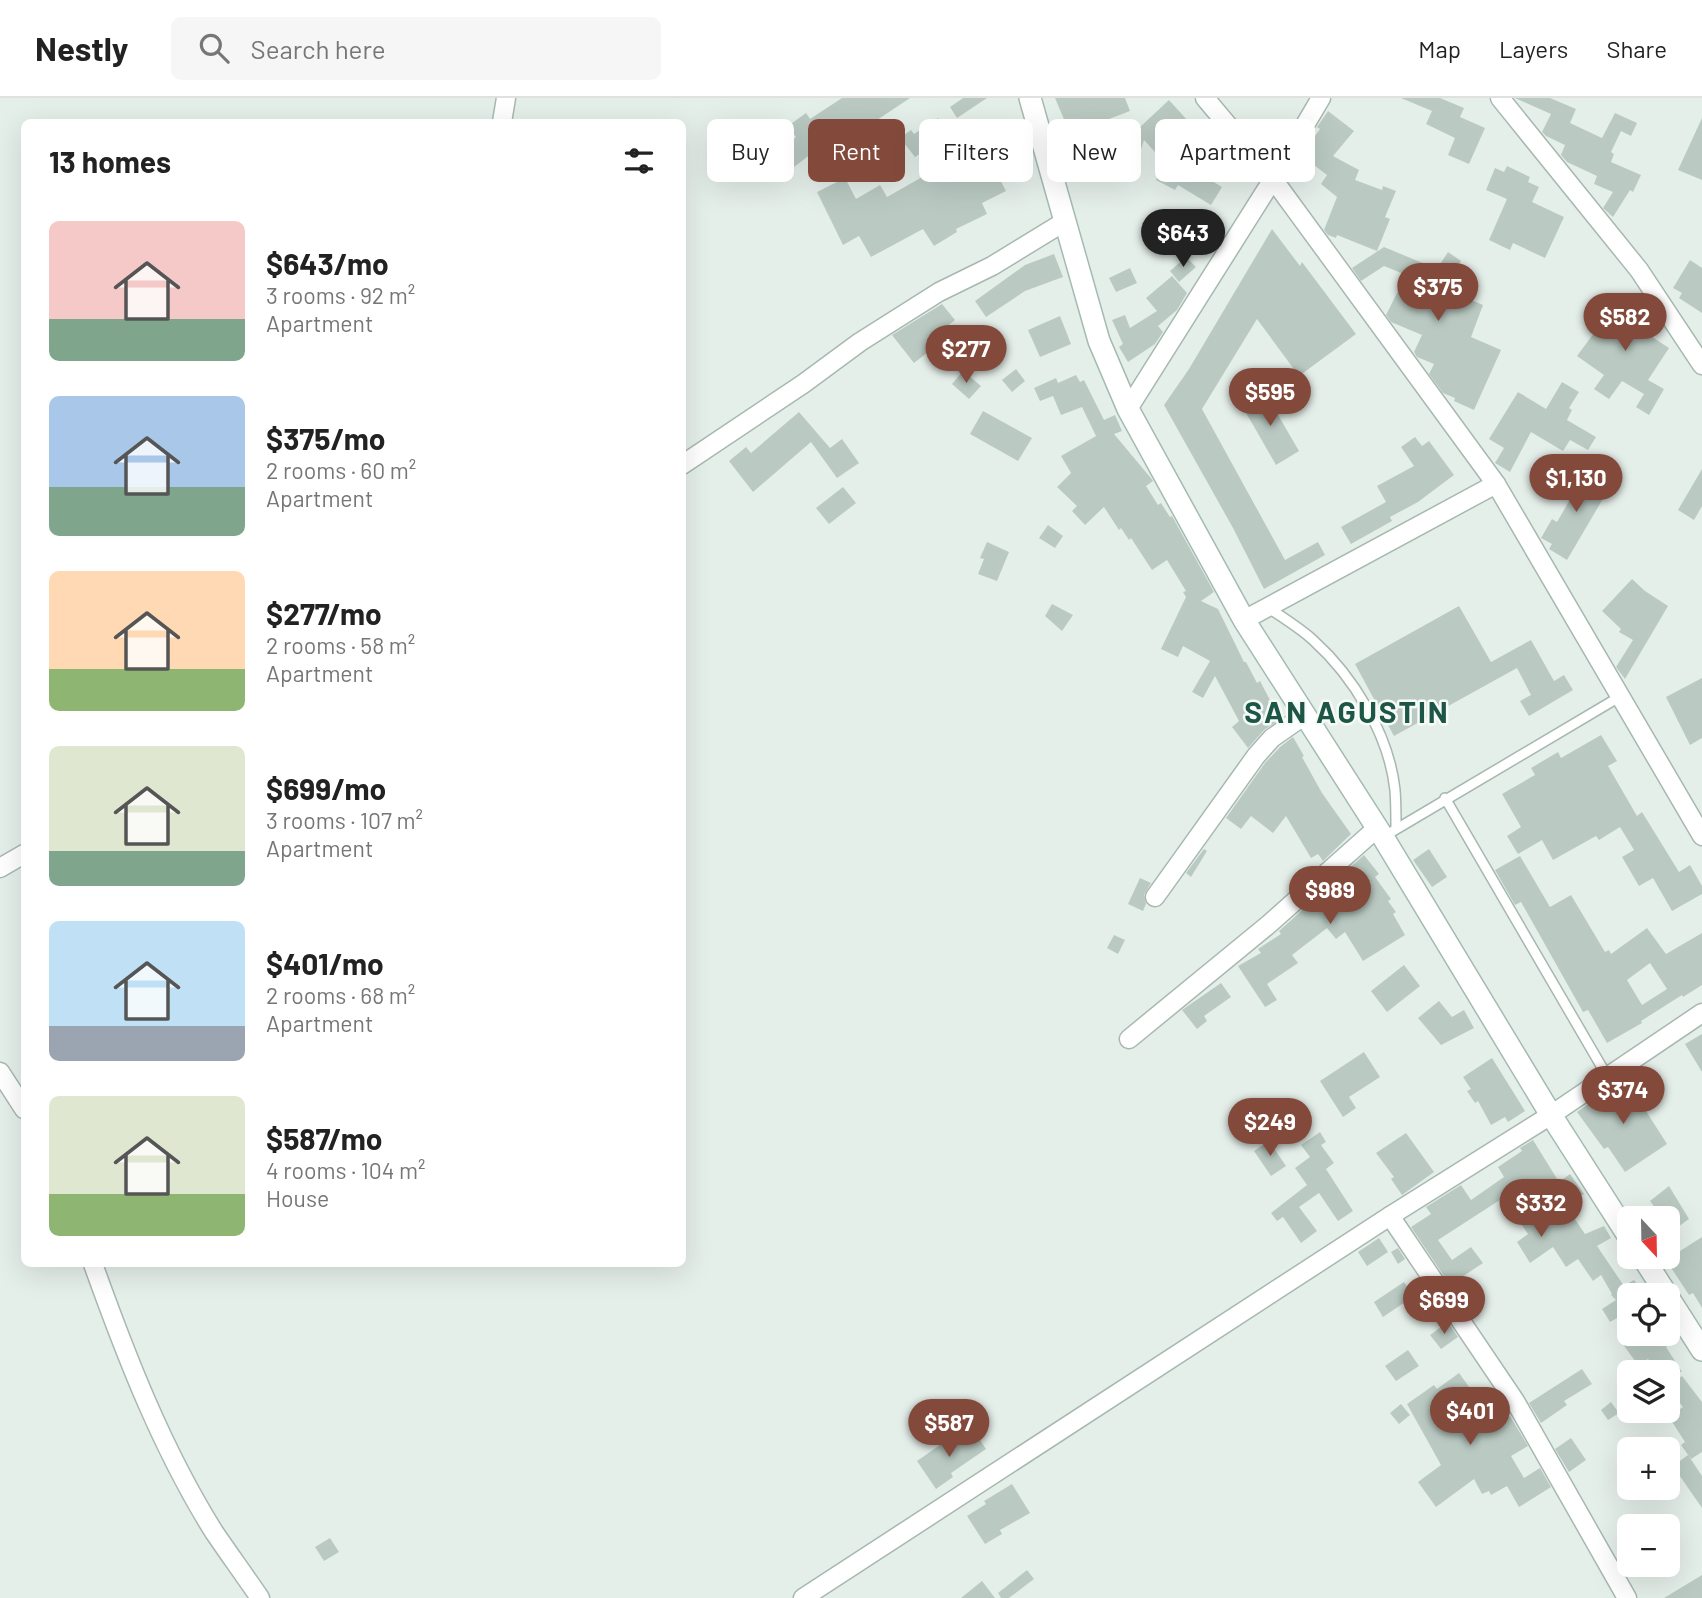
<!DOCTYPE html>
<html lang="en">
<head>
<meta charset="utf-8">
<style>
  :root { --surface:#fff; --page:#f6f6f6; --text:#222; --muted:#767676; --line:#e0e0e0; --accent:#834a3b }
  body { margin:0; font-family:Barlow,sans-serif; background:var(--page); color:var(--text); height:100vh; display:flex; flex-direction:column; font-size:26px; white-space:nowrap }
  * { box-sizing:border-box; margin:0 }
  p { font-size:23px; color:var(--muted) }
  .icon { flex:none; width:38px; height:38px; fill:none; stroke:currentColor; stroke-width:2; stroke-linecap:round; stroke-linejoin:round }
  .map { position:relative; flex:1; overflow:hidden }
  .panel { position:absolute; left:21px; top:21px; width:665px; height:1148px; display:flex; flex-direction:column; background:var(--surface); border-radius:10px; box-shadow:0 7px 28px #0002 }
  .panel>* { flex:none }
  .banner { position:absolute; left:707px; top:21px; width:665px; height:63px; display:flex; gap:14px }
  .needle { width:46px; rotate:158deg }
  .tools { position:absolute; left:1617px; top:1108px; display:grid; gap:14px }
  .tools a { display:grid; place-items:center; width:63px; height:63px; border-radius:10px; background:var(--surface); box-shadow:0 7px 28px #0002; font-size:35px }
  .price { position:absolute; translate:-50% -60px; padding:0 16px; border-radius:24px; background:var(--accent); color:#fff; font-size:23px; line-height:46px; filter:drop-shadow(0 2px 4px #0008) }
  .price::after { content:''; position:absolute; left:50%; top:42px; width:21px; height:16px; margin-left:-10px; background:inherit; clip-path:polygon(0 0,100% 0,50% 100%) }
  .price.current { background:#222; color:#fff }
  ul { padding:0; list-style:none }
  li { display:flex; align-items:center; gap:21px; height:175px; padding:0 28px }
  li span { display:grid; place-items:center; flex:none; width:196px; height:140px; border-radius:10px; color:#555 }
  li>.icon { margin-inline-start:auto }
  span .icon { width:84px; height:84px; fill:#fffc; stroke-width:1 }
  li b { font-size:30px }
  h2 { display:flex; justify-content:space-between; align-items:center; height:84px; padding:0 28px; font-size:30px }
  .tag { padding:0 24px; border-radius:10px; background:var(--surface); box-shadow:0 7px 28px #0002; font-size:24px; line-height:63px }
  .tag.current { background:var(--accent); color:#fff }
  header { display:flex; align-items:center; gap:42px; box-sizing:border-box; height:98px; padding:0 35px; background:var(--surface); border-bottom:2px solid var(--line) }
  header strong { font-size:33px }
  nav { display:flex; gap:38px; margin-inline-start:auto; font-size:24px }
  .search { width:490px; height:63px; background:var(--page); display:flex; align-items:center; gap:18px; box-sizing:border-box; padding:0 24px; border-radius:10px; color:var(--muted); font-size:26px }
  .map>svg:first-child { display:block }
  .building { fill:#bacac3; fill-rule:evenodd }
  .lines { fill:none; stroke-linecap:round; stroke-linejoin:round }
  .service-casing { stroke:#a7b8b1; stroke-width:12 }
  .minor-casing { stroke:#a7b8b1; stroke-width:21 }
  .secondary-casing { stroke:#a3bbb2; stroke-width:24 }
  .service { stroke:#fff; stroke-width:9 }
  .minor { stroke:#fff; stroke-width:18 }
  .secondary { stroke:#fff; stroke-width:21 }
  .labels { text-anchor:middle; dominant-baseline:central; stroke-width:5; stroke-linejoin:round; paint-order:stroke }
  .district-label { font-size:30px; font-weight:bold; letter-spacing:2px; fill:#1d5647; stroke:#f6fbf8 }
</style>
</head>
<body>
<header>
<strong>Nestly</strong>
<div class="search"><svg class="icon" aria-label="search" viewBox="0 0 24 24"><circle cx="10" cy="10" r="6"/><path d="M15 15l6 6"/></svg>Search here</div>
<nav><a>Map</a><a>Layers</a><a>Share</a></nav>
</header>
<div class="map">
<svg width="1702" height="1500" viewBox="0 0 1702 1500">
  <rect width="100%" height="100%" fill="#e5efea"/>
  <g class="building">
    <polygon points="842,0 910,0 844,44 843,42 814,60 811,56 790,72 776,56 796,39 788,28 806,15 810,21"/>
    <polygon points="963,0 987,0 957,20 950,9"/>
    <polygon points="1055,0 1125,0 1130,13 1088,29 1096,31 1105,55 1082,64"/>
    <polygon points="1401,0 1440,0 1464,10 1460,19 1485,30 1469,66 1448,57 1455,40 1426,26 1432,13"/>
    <polygon points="1515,0 1550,0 1576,11 1570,25 1602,40 1615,15 1637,25 1631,38 1621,33 1611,54 1614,56 1611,64 1641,77 1633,94 1630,92 1613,119 1603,110 1613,94 1594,86 1597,78 1567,64 1561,57 1565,47 1546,38 1542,34 1551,16"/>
    <polygon points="1169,2 1188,23 1182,28 1204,44 1187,68 1222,89 1211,107 1178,87 1175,92 1156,82 1165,65 1144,42 1133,76 1116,71 1124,44"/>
    <polygon points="1328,13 1354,33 1333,58 1359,72 1355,82 1382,92 1383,88 1396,93 1385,119 1390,121 1377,153 1337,137 1336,140 1328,137 1324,132 1337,99 1321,86 1327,77 1301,57 1320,31 1317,29"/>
    <polygon points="938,20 949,37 915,59 900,40 911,32 914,36"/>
    <polygon points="1702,20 1702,82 1678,72"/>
    <polygon points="995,41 1006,59 1018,52 1025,63 998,78 1006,93 982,105 987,116 956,131 957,134 934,148 923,131 871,159 859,138 843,147 817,94 845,80 856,101 880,87 887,99 959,58 962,62"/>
    <polygon points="1507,68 1530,79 1528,84 1539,89 1532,104 1564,119 1545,160 1513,145 1510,152 1489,142 1507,101 1486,92 1495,70 1504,74"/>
    <polygon points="1184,124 1193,134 1175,150 1166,140"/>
    <polygon points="1272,131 1300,168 1302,164 1356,236 1299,278 1257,221 1202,311 1285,462 1318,444 1325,457 1264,491 1233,430 1164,307 1189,271"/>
    <polygon points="1384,149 1437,171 1448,154 1461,163 1446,186 1456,190 1454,195 1483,207 1471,239 1501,252 1474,312 1454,303 1455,300 1443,295 1429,276 1434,266 1417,259 1414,254 1422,237 1391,224 1386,217 1406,177 1384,168 1361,183 1352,170"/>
    <polygon points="1054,156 1063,179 1025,193 986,219 975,203 1025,167"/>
    <polygon points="1186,159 1196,169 1179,184 1170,173"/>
    <polygon points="1690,162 1702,170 1702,215 1679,200 1682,195 1673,190"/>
    <polygon points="1130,170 1137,185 1116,194 1109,180"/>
    <polygon points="1172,178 1187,195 1177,212 1158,228 1163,234 1155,246 1128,264 1119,249 1123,246 1112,222 1125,217 1130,230 1157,213 1146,200"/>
    <polygon points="1611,200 1621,207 1625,201 1640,211 1638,213 1653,222 1646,235 1669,250 1648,282 1664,291 1649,317 1636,309 1644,296 1622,283 1609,301 1594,291 1604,277 1577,258 1600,227 1596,224"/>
    <polygon points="942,206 955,222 932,240 937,247 914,265 892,237"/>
    <polygon points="1060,218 1071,246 1040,259 1028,232"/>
    <polygon points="1016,271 1025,283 1012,294 1002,282"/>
    <polygon points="963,273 981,288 969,301 952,286"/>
    <polygon points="1076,277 1080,284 1084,282 1104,322 1115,317 1122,333 1114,336 1150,379 1153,383 1146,388 1158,407 1161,405 1170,419 1172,418 1214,494 1201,503 1218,511 1244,564 1246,564 1257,585 1260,583 1270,602 1268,603 1280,621 1264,632 1248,650 1232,629 1239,623 1215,578 1203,600 1192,594 1210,563 1183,548 1178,559 1161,551 1186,499 1183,494 1186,493 1167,462 1152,472 1131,440 1129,442 1121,430 1119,432 1104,409 1085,427 1072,413 1077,408 1057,389 1071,375 1061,358 1096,338 1082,309 1061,317 1053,298 1040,303 1034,290 1056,280 1058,285"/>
    <polygon points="1562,284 1579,294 1569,310 1572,312 1567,322 1596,339 1588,352 1570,342 1563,353 1531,334 1510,374 1495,365 1504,350 1489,341 1518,294 1546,311"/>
    <polygon points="1264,293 1299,353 1276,367 1241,306"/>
    <polygon points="983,313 1032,340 1018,363 970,336"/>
    <polygon points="799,314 830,350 842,341 859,365 837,380 811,344 753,394 729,363 746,349 751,355"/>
    <polygon points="1415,339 1422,348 1429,343 1454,377 1418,404 1390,419 1392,423 1351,446 1341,429 1386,404 1377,388 1414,368 1401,349"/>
    <polygon points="1582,370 1611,387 1567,462 1549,451 1552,446 1541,440 1552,421 1557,424 1575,393 1570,390"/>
    <polygon points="1702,371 1702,408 1694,422 1678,412"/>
    <polygon points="843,389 856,405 829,426 816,410"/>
    <polygon points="1048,427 1063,438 1055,450 1039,440"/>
    <polygon points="987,444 1009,454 997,483 978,476 984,461 980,460"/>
    <polygon points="1632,481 1645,493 1668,508 1625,581 1616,569 1633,542 1619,534 1621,531 1602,513"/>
    <polygon points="1052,506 1073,517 1062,533 1045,518"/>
    <polygon points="1459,508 1491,564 1531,542 1554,583 1564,577 1573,592 1529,618 1520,603 1531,597 1517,570 1394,638 1355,566"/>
    <polygon points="1702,580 1702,640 1690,647 1666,599"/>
    <polygon points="1601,637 1617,663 1608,668 1637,718 1642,714 1679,774 1690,767 1702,788 1702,796 1672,813 1653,780 1639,788 1622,759 1634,752 1620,729 1599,742 1596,738 1553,762 1542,742 1518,756 1507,738 1521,729 1502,696 1535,677 1531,670 1558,654 1561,660"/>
    <polygon points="1293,639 1304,658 1302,659 1322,695 1351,736 1323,763 1318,756 1311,760 1286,718 1273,735 1251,718 1241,731 1226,720 1265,665 1280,649"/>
    <polygon points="1204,751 1207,753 1191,779 1186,775"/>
    <polygon points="1429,751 1447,779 1432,789 1413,762"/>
    <polygon points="1364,757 1379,776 1375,779 1391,801 1388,803 1396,814 1393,816 1405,837 1363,863 1345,834 1336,841 1327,830 1292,857 1298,865 1267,886 1277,902 1265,909 1238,868 1261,855 1258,851 1281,836 1279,833"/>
    <path d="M1520 758 1550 809 1571 797 1605 854 1609 852 1611 856 1647 830 1666 856 1702 835V887L1683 899 1682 897 1641 923 1642 925 1607 945 1588 912 1583 914 1521 804 1515 807 1495 772ZM1650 865 1667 891 1642 907 1627 882Z"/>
    <polygon points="1140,780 1151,785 1144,797 1146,806 1143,813 1128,806"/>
    <polygon points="1114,837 1125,842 1118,856 1107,850"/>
    <polygon points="1404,867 1420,888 1387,914 1371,893"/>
    <polygon points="1221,885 1231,899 1204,918 1207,923 1197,931 1182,912"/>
    <polygon points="1439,903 1452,919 1464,912 1474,930 1441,947 1418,920"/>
    <polygon points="1702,936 1702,974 1685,946"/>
    <polygon points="1364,954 1380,979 1349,999 1356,1010 1343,1019 1320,983"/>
    <polygon points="1492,960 1525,1013 1508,1024 1505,1019 1491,1027 1478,1003 1475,1005 1467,993 1471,991 1463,979"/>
    <polygon points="1625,980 1667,1046 1625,1074 1608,1049 1604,1051 1577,1014"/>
    <polygon points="1320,1034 1326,1044 1321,1047 1334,1065 1326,1071 1353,1113 1338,1123 1319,1095 1299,1109 1317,1133 1301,1145 1283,1119 1277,1123 1271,1115 1307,1087 1295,1070 1310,1059 1301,1047"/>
    <polygon points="1406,1035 1434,1074 1402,1097 1391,1081 1394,1079 1376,1055"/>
    <polygon points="1533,1042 1559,1084 1570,1076 1584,1096 1566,1108 1585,1136 1604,1128 1611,1140 1597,1148 1624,1188 1634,1182 1644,1197 1629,1197 1629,1236 1670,1236 1674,1243 1666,1249 1682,1274 1657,1274 1648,1261 1638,1267 1622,1245 1629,1239 1617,1220 1610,1224 1602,1211 1616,1202 1611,1197 1612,1196 1601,1177 1593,1183 1578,1161 1566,1169 1553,1149 1530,1165 1517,1144 1528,1136 1503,1100 1438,1142 1452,1162 1471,1149 1483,1165 1450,1187 1411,1129 1431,1116 1426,1109 1461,1087 1471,1102 1504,1079 1498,1069 1522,1053 1520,1050"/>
    <polygon points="1269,1043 1286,1068 1271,1078 1254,1053"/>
    <polygon points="1669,1088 1689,1121 1668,1136 1668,1120 1663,1120 1650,1103"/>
    <polygon points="1702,1139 1702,1210 1693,1195 1689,1197 1666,1162"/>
    <polygon points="1379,1140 1388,1154 1367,1168 1358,1154"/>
    <polygon points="1398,1150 1405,1161 1398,1166 1391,1154"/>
    <polygon points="1404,1184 1414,1198 1383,1219 1374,1204"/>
    <polygon points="1448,1224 1458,1239 1441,1251 1430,1237"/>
    <polygon points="1408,1252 1419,1268 1396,1283 1385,1268"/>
    <polygon points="1582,1271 1592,1286 1564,1303 1567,1307 1541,1325 1529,1305"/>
    <polygon points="1459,1275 1477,1300 1467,1307 1486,1334 1510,1318 1528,1348 1511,1358 1524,1380 1540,1370 1551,1389 1519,1409 1507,1388 1491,1397 1489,1393 1482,1396 1474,1381 1436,1409 1418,1384 1441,1367 1407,1306 1434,1287 1437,1291"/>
    <polygon points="1682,1278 1702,1304 1702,1354 1691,1361 1681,1347 1685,1344 1669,1319 1683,1309 1668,1289"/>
    <polygon points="1611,1304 1619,1315 1608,1322 1601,1312"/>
    <polygon points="1401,1306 1410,1317 1399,1326 1390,1315"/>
    <polygon points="976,1336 986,1351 951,1375 953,1379 936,1391 917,1363 953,1338 959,1347"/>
    <polygon points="1571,1340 1586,1362 1569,1374 1555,1351"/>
    <polygon points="1688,1357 1702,1378 1702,1410 1673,1368"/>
    <polygon points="1012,1386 1030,1415 1000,1432 1002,1436 985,1446 967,1418 986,1406 984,1403"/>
    <polygon points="330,1440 339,1454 324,1463 315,1449"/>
    <polygon points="1027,1472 1034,1481 1009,1500 1001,1500 998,1495"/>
    <polygon points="1702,1477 1702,1500 1664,1500"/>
    <polygon points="982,1483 995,1500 961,1500"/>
  </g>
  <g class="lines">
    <g class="service-casing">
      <g id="service">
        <path d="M1269 510C1283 520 1300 530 1313 542 1353 578 1389 636 1395 692 1396 704 1396 717 1396 730"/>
        <polyline points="1445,700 1607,978"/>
        <polyline points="1383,739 1621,598"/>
      </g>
    </g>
    <g class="minor-casing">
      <g id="minor">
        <polyline points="1205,0 1273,81 1496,386 1702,738"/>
        <polyline points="1500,0 1639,172 1702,267"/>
        <polyline points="502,24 506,0"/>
        <polyline points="1128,311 1273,81 1321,0"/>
        <polyline points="682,367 803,286 860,244 939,194 992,168 1064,124"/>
        <polyline points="1244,522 1496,386"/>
        <polyline points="0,770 24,756"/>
        <polyline points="1155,799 1256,658 1272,640 1305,617"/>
        <polyline points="1129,941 1268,827 1377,730"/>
        <polyline points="0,974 24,1011"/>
        <polyline points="1390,1118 1515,1303 1627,1500"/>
        <path d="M93 1166C126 1258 162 1351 214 1434 229 1456 245 1478 260 1500"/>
        <polyline points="803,1500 1390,1118 1551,1017 1702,915"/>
      </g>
    </g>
    <g class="secondary-casing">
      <g id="secondary">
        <polyline points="1030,0 1099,243 1128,311 1244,522 1383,739 1551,1017 1629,1139"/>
        <polyline points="1642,1158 1667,1197"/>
        <polyline points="1668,1199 1702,1252"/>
      </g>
    </g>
    <use href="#service" class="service"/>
    <use href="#minor" class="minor"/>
    <use href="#secondary" class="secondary"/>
  </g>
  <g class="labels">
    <g class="district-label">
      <text x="1347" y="613">SAN AGUSTIN</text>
    </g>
  </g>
</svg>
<div class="tools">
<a><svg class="needle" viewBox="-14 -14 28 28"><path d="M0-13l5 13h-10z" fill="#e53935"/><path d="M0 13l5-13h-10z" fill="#767676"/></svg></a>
<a><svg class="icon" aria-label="locate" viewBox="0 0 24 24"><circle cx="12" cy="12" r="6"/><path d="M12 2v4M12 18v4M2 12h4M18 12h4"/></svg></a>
<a><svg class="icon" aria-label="layers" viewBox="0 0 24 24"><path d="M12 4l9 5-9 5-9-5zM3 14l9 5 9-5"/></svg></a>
<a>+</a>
<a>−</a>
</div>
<b class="price current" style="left:1183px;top:171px">$643</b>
<b class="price" style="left:1438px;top:225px">$375</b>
<b class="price" style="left:1625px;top:255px">$582</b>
<b class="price" style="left:966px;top:287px">$277</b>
<b class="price" style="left:1270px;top:330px">$595</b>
<b class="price" style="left:1576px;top:416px">$1,130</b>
<b class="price" style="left:1330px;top:828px">$989</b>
<b class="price" style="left:1623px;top:1028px">$374</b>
<b class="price" style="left:1270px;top:1060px">$249</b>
<b class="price" style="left:1541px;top:1141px">$332</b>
<b class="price" style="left:1444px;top:1238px">$699</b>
<b class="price" style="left:1470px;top:1349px">$401</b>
<b class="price" style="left:949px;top:1361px">$587</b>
<div class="banner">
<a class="tag">Buy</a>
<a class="tag current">Rent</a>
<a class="tag">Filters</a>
<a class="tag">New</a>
<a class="tag">Apartment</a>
</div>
<section class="panel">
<h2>13 homes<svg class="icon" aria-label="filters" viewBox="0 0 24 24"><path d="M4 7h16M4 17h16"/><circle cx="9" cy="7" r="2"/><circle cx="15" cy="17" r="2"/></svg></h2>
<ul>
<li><span style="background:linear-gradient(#f6c9c9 70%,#7fa58c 0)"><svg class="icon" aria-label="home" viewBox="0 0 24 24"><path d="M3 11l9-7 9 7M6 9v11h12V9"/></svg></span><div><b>$643/mo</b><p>3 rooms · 92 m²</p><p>Apartment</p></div></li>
<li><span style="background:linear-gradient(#a9c7e8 65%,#7fa58c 0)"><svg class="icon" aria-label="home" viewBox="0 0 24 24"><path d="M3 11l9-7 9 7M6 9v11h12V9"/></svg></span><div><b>$375/mo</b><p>2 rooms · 60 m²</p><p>Apartment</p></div></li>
<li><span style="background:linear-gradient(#ffd9b3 70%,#8fb573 0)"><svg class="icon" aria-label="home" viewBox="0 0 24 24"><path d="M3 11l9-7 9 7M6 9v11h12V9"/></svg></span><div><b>$277/mo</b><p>2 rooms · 58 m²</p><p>Apartment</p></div></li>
<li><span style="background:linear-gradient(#dfe7d0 75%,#7fa58c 0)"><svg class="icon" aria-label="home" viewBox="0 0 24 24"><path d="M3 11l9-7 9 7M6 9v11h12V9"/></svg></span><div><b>$699/mo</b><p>3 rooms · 107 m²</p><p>Apartment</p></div></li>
<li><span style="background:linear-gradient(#bfe0f5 75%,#9aa5b1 0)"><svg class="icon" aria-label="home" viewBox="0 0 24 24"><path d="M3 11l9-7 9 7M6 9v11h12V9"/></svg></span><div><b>$401/mo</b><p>2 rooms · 68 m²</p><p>Apartment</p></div></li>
<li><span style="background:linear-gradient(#dfe7d0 70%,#8fb573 0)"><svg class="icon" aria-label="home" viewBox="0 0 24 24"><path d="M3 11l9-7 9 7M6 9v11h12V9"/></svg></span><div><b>$587/mo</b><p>4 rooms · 104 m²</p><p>House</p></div></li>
</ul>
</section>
</div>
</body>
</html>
